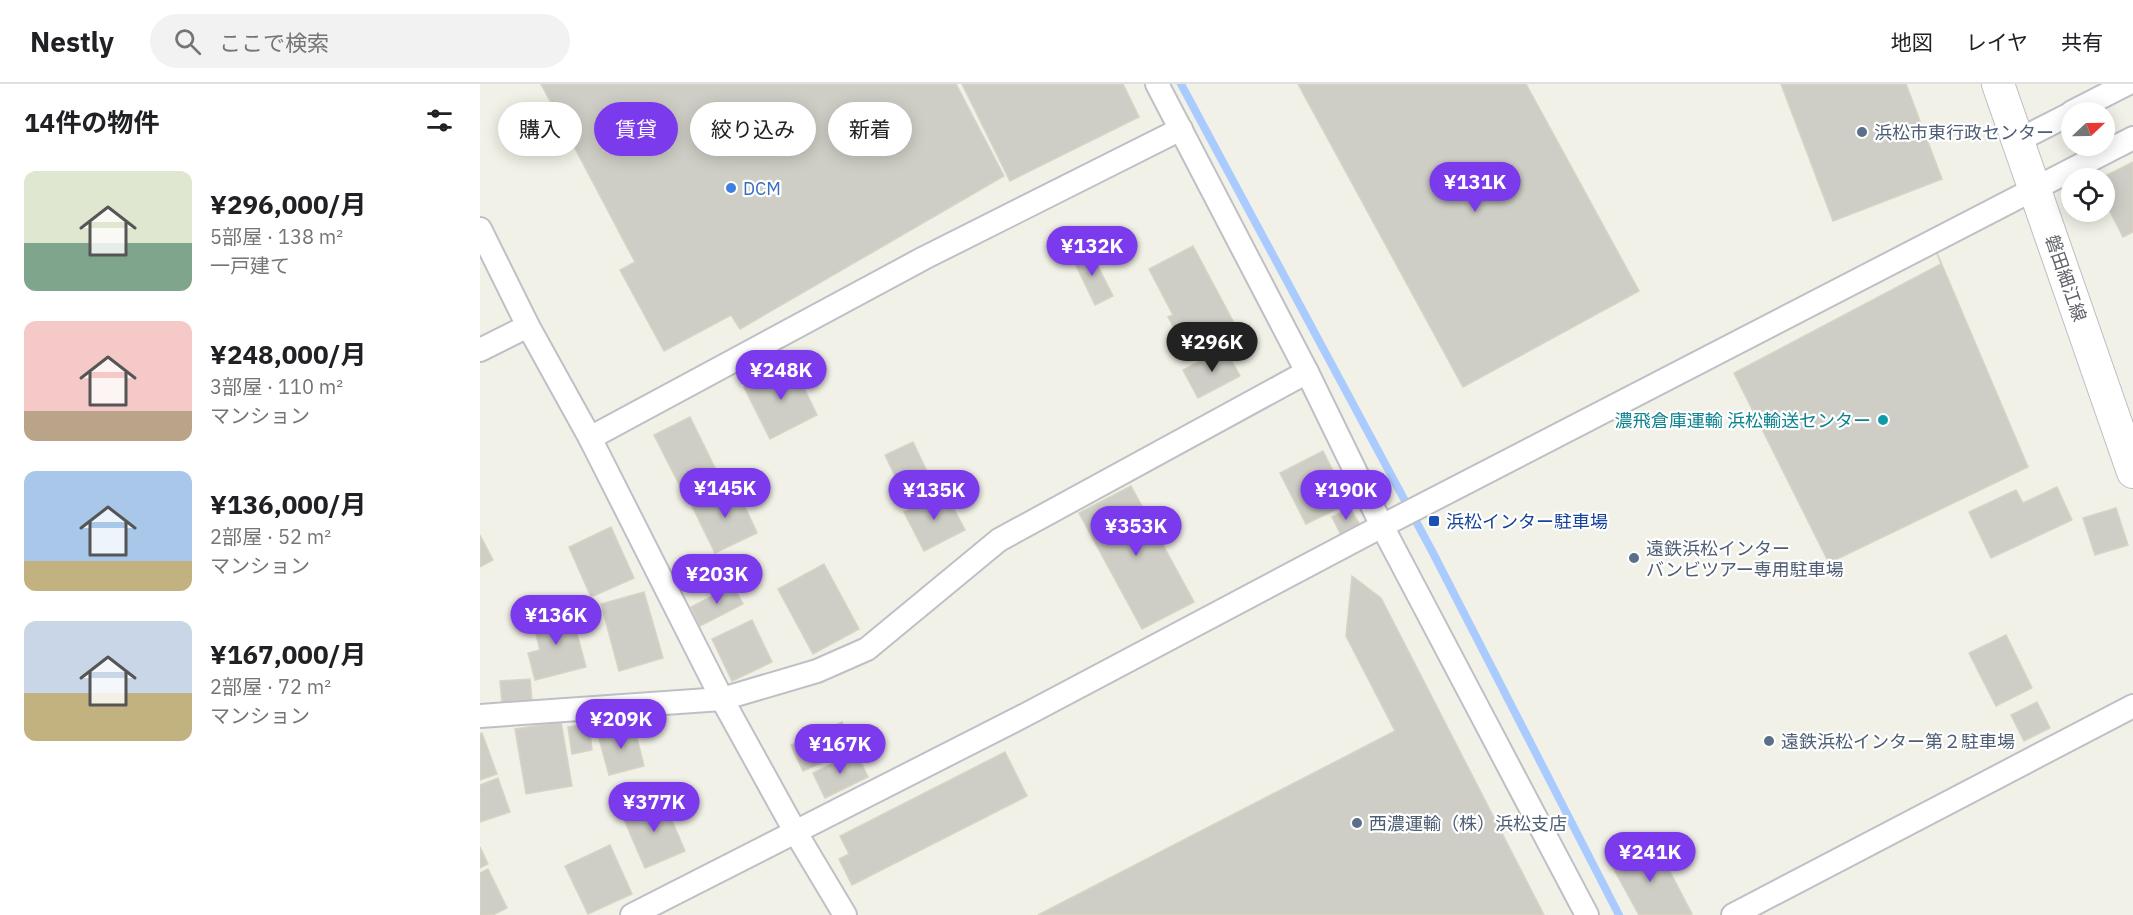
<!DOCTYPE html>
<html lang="ja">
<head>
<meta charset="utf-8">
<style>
  :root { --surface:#fff; --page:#f2f2f2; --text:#202124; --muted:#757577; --line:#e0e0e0; --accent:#7c3aed }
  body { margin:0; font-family:"IBM Plex Sans","Noto Sans JP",sans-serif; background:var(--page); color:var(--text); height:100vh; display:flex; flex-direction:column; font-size:22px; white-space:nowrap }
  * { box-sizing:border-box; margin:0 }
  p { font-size:20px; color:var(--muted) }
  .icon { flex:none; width:33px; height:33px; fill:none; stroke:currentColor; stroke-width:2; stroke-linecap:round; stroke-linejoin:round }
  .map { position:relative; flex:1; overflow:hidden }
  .drawer { display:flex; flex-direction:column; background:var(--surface); width:480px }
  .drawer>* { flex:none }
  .guide { position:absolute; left:18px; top:18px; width:570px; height:54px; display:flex; gap:12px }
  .needle { width:39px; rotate:68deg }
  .tools { position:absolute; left:1581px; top:18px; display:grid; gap:12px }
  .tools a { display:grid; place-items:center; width:54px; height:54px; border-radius:50%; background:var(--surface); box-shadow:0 3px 15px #0003; font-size:30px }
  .price { position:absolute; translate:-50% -51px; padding:0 14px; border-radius:21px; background:var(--accent); color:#fff; font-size:20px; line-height:39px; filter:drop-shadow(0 2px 3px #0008) }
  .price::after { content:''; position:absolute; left:50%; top:36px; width:18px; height:14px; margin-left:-9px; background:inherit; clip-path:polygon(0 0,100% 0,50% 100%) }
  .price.on { background:#222; color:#fff }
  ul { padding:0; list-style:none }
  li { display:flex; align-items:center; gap:18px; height:150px; padding:0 24px }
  li span { display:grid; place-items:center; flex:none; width:168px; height:120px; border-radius:12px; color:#555 }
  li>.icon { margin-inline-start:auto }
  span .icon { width:72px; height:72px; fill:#fffc; stroke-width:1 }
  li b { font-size:26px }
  h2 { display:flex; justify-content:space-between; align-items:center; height:72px; padding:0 24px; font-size:26px }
  .tag { padding:0 21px; border-radius:27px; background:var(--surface); box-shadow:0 3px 15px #0003; font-size:21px; line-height:54px }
  .tag.on { background:var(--accent); color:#fff }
  header { display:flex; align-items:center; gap:36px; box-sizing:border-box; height:84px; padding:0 30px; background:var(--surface); border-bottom:2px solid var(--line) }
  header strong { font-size:28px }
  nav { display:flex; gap:33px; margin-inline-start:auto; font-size:21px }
  .search { width:420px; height:54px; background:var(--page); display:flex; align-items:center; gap:15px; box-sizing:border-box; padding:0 21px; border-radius:33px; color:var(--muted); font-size:22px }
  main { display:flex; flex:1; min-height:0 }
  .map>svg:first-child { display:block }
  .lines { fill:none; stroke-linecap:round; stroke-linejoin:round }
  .stream { stroke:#aacbff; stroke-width:8 }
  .building { fill:#cecec6; stroke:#d7d4c5; stroke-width:1.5 }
  .street-casing { stroke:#bfc0c6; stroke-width:26 }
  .secondary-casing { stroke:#bdbec5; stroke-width:34 }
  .street { stroke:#fff; stroke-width:22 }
  .secondary { stroke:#fff; stroke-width:32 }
  .service-dot { fill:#5c6f8a; stroke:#fff; stroke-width:2 }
  .shop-dot { fill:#3f7fe0; stroke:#fff; stroke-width:2 }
  .culture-dot { fill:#0f9aa8; stroke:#fff; stroke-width:2 }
  .transit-dot { fill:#1a4fb4; stroke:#fff; stroke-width:2 }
  .labels { text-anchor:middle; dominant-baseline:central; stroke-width:4.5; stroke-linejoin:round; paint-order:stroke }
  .service-label { font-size:18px; fill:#4e5e75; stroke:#fff; text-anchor:start }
  .shop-label { font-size:18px; fill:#366cbe; stroke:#fff; text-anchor:start }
  .street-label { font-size:18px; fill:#5f6168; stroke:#fff }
  .culture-label { font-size:18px; fill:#0d838f; stroke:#fff; text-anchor:end }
  .transit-label { font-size:18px; fill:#164399; stroke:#fff; text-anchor:start }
</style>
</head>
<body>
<header>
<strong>Nestly</strong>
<div class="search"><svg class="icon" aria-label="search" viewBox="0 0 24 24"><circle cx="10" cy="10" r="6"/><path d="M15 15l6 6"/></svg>ここで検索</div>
<nav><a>地図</a><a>レイヤ</a><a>共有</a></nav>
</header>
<main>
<section class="drawer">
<h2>14件の物件<svg class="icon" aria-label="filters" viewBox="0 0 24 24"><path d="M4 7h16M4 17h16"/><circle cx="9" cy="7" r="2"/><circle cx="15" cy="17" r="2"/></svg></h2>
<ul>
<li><span style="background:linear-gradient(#dfe7d0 60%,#7fa58c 0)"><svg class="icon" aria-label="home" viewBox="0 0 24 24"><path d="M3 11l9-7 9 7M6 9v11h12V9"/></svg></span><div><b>¥296,000/月</b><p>5部屋 · 138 m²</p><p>一戸建て</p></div></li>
<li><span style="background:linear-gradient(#f6c9c9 75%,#b9a48a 0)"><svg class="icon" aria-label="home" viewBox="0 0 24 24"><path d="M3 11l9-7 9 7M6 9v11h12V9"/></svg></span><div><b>¥248,000/月</b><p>3部屋 · 110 m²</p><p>マンション</p></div></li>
<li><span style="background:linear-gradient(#a9c7e8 75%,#c2b280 0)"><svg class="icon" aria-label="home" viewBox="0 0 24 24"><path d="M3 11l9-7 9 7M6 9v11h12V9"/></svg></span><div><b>¥136,000/月</b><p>2部屋 · 52 m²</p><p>マンション</p></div></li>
<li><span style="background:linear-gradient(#c9d6e8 60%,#c2b280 0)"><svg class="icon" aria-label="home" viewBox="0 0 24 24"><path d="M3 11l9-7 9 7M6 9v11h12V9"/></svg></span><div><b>¥167,000/月</b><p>2部屋 · 72 m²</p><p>マンション</p></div></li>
</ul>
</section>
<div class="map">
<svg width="1653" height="831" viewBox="0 0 1653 831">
  <rect width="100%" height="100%" fill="#f1f1e7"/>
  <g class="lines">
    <polyline class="stream" points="701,0 953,469 1139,831"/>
  </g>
  <g class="building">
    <polygon points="61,0 476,0 524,92 260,245 251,231 184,267 140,186 155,178"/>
    <polygon points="482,0 643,0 659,33 530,97"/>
    <polygon points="818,0 1046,0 1159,207 983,303"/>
    <polygon points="1301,0 1426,0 1462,95 1353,137"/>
    <polygon points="1653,78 1653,148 1643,153 1624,116 1624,94 1621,94"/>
    <polygon points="713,162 754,239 705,265 688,233 693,231 669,185"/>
    <polygon points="609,165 633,212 615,221 592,173"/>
    <polygon points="1457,169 1548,383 1349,479 1254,289 1461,180"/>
    <polygon points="745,264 760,292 718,314 703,286"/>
    <polygon points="312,279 337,331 290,355 264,303"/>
    <polygon points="210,333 237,388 202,406 174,351"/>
    <polygon points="433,358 454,402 426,415 405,371"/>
    <polygon points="843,367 869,419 826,440 800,389"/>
    <polygon points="255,401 277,449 235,469 212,422"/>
    <polygon points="651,402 714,518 662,545 599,429"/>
    <polygon points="1577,403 1592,436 1511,474 1489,428 1536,406 1543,419"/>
    <polygon points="465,408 485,446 444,467 424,428"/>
    <polygon points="870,424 880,441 861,451 852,433"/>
    <polygon points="1636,424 1648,461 1615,471 1603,434"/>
    <polygon points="131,443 154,494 111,513 89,463"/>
    <polygon points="0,451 13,476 0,483"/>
    <polygon points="344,480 379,545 333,570 298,505"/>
    <polygon points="872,492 901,514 1064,831 558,831 915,647 866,552"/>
    <polygon points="253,501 263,520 220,542 211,523"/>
    <polygon points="164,508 183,574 139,587 121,520"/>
    <polygon points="90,524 106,583 55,596 48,569 60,566 52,535"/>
    <polygon points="272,536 292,578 252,597 232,555"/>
    <polygon points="1526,551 1552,604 1516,622 1489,569"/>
    <polygon points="50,595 52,617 22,619 20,597"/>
    <polygon points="1557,618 1570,644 1544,657 1531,631"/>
    <polygon points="81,638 92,702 46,710 35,645"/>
    <polygon points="362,638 374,664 323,687 311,661"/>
    <polygon points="109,640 112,666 92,670 88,643"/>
    <polygon points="154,642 164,682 129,691 118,651"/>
    <polygon points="2,649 17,690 0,696 0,650"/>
    <polygon points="376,668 388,693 345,714 333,689"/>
    <polygon points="525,668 547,712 372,801 359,775 369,770 360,752"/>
    <polygon points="18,694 30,728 0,738 0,701"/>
    <polygon points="182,713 205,767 165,784 142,731"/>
    <polygon points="1174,757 1212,830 1210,831 1159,831 1131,780"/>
    <polygon points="130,761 152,810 108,830 85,782"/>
    <polygon points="0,763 8,780 0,784"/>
    <polygon points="8,785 27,824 13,831 0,831 0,789"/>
  </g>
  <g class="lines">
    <g class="street-casing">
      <g id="street">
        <polyline points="677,0 827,288"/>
        <polyline points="1592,28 1647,0"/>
        <polyline points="1539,56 1592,29"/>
        <polyline points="0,145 48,242 110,354 242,615 316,749 365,831"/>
        <polyline points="0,266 48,242"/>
        <polyline points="110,354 444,174 701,45"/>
        <polyline points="0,632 242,615 337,587 387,565 519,456 827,288 902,442 1107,831"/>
        <polyline points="152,831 547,630 902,442 1653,54"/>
        <polyline points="1253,831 1653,622"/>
      </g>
    </g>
    <g class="secondary-casing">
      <polyline id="secondary" points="1518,0 1653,388"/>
    </g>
    <use href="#street" class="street"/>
    <use href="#secondary" class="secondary"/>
  </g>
  <g class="service-dot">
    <circle cx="1382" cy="48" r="6"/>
    <circle cx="1154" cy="474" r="6"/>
    <circle cx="1289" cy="657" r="6"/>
    <circle cx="877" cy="739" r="6"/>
  </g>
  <circle class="shop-dot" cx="251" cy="104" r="6"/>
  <circle class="culture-dot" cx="1403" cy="336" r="6"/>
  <rect class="transit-dot" x="948" y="431" width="12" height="12" rx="3"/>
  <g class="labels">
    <g class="service-label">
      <text x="1394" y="48">浜松市東行政センター</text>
      <text x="1166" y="464">遠鉄浜松インター<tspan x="1166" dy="21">バンビツアー専用駐車場</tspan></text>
      <text x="1301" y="657">遠鉄浜松インター第２駐車場</text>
      <text x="889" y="739">西濃運輸（株）浜松支店</text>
    </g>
    <g class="shop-label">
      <text x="263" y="104">DCM</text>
    </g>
    <g class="street-label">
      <text transform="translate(1586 194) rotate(71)">磐田細江線</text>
    </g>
    <g class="culture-label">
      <text x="1391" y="336">濃飛倉庫運輸 浜松輸送センター</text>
    </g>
    <g class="transit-label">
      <text x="966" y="437">浜松インター駐車場</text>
    </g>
  </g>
</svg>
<div class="tools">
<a><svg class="needle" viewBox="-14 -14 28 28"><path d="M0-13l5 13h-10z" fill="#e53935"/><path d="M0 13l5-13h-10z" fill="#757577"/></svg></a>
<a><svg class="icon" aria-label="locate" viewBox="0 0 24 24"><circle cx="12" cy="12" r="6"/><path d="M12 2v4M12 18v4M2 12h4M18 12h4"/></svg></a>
</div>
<b class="price" style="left:995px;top:129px">¥131K</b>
<b class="price" style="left:612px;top:193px">¥132K</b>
<b class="price on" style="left:732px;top:289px">¥296K</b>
<b class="price" style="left:301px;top:317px">¥248K</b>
<b class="price" style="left:245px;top:435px">¥145K</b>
<b class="price" style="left:454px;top:437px">¥135K</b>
<b class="price" style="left:866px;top:437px">¥190K</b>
<b class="price" style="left:656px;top:473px">¥353K</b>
<b class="price" style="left:237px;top:521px">¥203K</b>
<b class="price" style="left:76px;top:562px">¥136K</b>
<b class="price" style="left:141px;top:666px">¥209K</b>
<b class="price" style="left:360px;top:691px">¥167K</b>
<b class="price" style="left:174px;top:749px">¥377K</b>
<b class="price" style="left:1170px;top:799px">¥241K</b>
<div class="guide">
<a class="tag">購入</a>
<a class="tag on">賃貸</a>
<a class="tag">絞り込み</a>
<a class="tag">新着</a>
</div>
</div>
</main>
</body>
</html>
